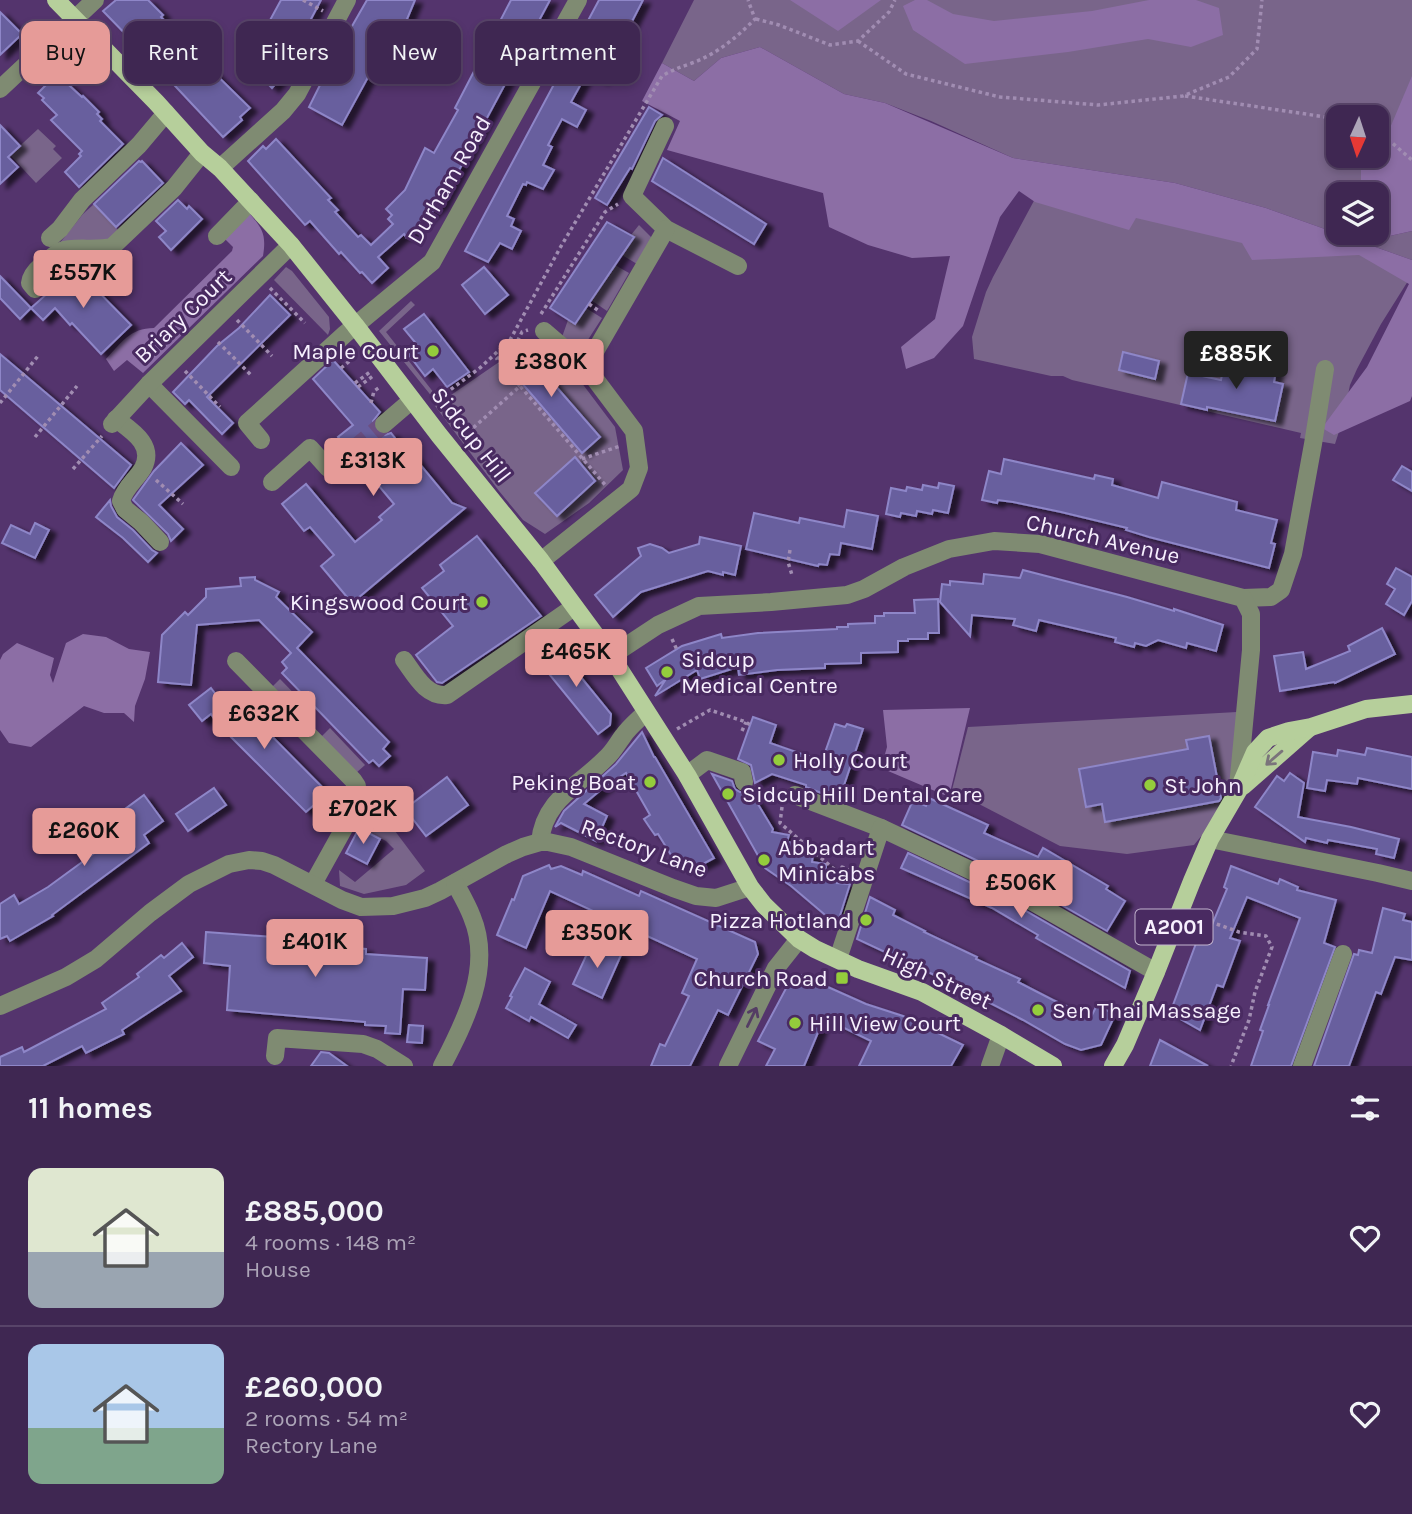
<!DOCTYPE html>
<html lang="en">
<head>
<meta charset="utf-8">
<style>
  :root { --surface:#3f2752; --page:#462f59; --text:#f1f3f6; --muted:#ada5b8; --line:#584469; --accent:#e69b98 }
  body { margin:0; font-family:Karla,sans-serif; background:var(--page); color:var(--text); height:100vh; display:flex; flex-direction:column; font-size:26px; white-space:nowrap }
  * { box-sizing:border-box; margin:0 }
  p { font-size:23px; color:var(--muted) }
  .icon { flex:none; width:38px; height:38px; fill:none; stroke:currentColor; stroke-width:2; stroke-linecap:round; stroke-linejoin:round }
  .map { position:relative; height:1066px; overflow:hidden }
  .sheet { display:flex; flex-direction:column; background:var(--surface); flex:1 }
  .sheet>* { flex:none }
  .banner { position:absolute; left:21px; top:21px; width:700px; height:63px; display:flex; gap:14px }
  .needle { width:46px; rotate:183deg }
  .buttons { position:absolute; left:1326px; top:105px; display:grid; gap:14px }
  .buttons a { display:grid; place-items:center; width:63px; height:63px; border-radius:14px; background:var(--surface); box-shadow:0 4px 10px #0003,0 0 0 2px var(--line); font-size:35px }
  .price { position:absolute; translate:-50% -60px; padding:0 16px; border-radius:7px; background:var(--accent); color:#111; font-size:23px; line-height:46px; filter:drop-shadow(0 2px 4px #0008) }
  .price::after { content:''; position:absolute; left:50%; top:42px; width:21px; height:16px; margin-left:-10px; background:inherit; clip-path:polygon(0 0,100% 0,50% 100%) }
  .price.current { background:#222; color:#fff }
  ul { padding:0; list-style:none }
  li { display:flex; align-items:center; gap:21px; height:175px; padding:0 28px }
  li+li { border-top:2px solid var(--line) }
  li span { display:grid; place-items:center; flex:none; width:196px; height:140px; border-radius:14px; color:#555 }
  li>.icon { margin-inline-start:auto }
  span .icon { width:84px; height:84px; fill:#fffc; stroke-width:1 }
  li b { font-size:30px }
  h2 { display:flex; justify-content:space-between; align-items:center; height:84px; padding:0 28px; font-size:30px }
  .pill { padding:0 24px; border-radius:14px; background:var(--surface); box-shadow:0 4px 10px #0003,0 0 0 2px var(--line); font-size:24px; line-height:63px }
  .pill.current { background:var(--accent); color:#111 }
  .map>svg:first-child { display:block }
  .green { fill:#79658a }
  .forest { fill:#8c6ea5 }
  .building { fill:#675f9e; stroke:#8e86c8; stroke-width:2; filter:url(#shadow) }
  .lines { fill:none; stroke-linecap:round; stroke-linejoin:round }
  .minor-tunnel { stroke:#6c5083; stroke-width:18; stroke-dasharray:18 9; stroke-linecap:butt }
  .path { stroke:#a18db2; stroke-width:3.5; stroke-dasharray:3.5 3.5; stroke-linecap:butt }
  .minor { stroke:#7f8b72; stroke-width:18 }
  .major { stroke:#b6cf9b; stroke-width:18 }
  .oneway { stroke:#7a747b }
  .oneway2 { stroke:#543d64 }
  .poi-dot { fill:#94cc3c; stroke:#492a61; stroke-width:2.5 }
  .labels { text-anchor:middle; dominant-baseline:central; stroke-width:6; stroke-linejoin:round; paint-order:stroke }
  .shield { fill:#492a61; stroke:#c3b5cf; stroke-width:2 }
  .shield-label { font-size:21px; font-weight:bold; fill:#f7f0fe }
  .street-label { font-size:23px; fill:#f7f0fe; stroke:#492a61 }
  .poi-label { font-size:23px; fill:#f7f0fe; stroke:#492a61; text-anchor:start }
</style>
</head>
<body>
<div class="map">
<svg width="1412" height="1066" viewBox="0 0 1412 1066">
  <defs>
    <filter id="shadow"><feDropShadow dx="7" dy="4" stdDeviation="2" flood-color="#0009"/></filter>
  </defs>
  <rect width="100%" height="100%" fill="#54346d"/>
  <g class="green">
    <polygon points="694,0 1412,0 1412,186 1377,156 1377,117 1339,117 1339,156 1368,156 1361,166 1361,194 1339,194 1339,233 1377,233 1377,229 1385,237 1412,231 1412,260 1266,208 1175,183 1013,158 931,121 885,103 844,94 760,47 721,58 694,81 662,63"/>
    <polygon points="38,129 56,146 53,149 62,158 36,183 10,155"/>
    <polygon points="1036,197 1359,253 1408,281 1381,324 1357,369 1350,385 1343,419 1335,444 1300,438 1301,433 1072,380 1063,376 1051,376 974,359 972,337 986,292 993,277"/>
    <polygon points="94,204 120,232 107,244 59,244 83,214"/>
    <polygon points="639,225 652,238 637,264 622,255 631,235"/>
    <polygon points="69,254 101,255 78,279 68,274 55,260"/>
    <polygon points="615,265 629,273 607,311 591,300"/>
    <polygon points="286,267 292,271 329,317 330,329 328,335 274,280"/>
    <polygon points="411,301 415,305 386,332 434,393 445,386 447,389 433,398 379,331"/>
    <polygon points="586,308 602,318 582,349 575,349 562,337 568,320 575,324"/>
    <polygon points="531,341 572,370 615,427 623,470 589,503 545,534 523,520 499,491 435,406 502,360 519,344"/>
    <polygon points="280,679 312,712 303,720 271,688"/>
    <polygon points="1237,712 1232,792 1220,813 1194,845 1127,854 1060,846 952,790 968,727"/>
    <polygon points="330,728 365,765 356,773 321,737"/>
    <polygon points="374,803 425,871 406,885 364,894 340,886 339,870 355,882 394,849 386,841 353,824"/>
  </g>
  <g class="forest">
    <polygon points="790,0 881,0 838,31"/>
    <polygon points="915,0 927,0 953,14 994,21 1092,11 1149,0 1196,0 1219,8 1223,35 1191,47 1148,39 1068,52 965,64 913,30 903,6"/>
    <polygon points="760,47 844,94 885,103 1013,158 1175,183 1266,208 1412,260 1412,396 1410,401 1334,435 1322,428 1367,367 1409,284 1359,255 1252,260 1242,243 1136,218 1129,230 1035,202 1019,191 1000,217 963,326 934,358 906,369 901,347 935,319 950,256 912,258 868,245 829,227 823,193 667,150 680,121 642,101 662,63 694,81 721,58"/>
    <polygon points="1412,76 1412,231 1385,237 1377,229 1377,194 1361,194 1361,165 1368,156 1377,156 1377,144 1390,128"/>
    <path d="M247 210C261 228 267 232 263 256L143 373 127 360 114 371 106 359C121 343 130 328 154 328L232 251 233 247 221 235Z"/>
    <polygon points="83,634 106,637 129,649 150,652 145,679 135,706 134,722 124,713 104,713 84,706 31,747 9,743 0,730 0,660 3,654 17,643 54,658 50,675 53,683 66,643"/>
    <polygon points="970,708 949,797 881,768 887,747 883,710"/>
  </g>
  <g class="building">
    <polygon points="116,0 148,0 163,15 161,17 189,46 188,47 250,108 240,117 242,120 223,137 162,72 164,71 138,44 136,45 103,11"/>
    <polygon points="281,0 321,0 279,80 272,88 249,64 259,54 255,49 270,23 269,22"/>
    <polygon points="367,0 415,0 405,24 402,22 375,69 373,68 342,125 309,107 332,61"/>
    <polygon points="511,0 550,0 441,204 406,237 404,234 378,257 388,268 372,283 362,272 360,273 341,252 339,254 310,221 305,225 248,161 263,146 266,149 276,139 331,198 328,200 338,210 335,212 347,225 358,237 361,235 371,245 393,224 388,219 392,215 386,209 405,190 425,148 434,153 458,110 455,108"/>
    <polygon points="599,0 643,0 602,80 587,73 571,102 586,110 577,127 562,119 548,145 552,147 543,165 554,170 543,189 527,182 526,185 523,184 507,216 514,219 511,226 521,231 512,249 500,243 488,262 465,251"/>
    <polygon points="0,12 22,34 0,55"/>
    <polygon points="56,75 59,78 60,77 82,97 83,96 99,112 97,114 102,119 100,121 123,144 79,187 65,172 81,156 79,154 82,151 51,120 57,115 42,100 44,98 38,93"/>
    <polygon points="649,107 662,115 655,121 632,169 630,168 607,205 595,198"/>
    <polygon points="0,125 20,146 8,157 18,167 0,184"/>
    <polygon points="663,158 766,224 754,244 652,181"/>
    <polygon points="139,161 141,162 142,161 163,183 116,227 94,204"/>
    <polygon points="178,200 187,209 189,206 202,219 171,250 159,237 166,231 156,221"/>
    <polygon points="607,222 634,237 575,324 550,308"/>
    <polygon points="60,265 80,286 87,280 131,325 101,354 72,323 70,325 55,308 43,320 31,308 58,284 48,275"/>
    <polygon points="484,267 508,295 485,314 462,285"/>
    <polygon points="0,276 31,308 20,319 0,298"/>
    <polygon points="270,295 290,315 207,397 233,423 222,434 189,400 185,404 173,392 217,346 239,328"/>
    <polygon points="424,314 469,372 447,387 433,369 425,376 409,355 419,347 404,329"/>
    <polygon points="519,344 600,437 582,453 502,360"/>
    <polygon points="1123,352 1159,361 1155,379 1119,370"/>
    <polygon points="0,354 131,465 114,488 0,390"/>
    <polygon points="333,360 380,412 373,421 373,427 376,432 385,435 391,433 402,447 404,445 452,503 465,508 352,603 321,566 334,555 310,527 304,531 282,504 306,484 355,542 382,520 379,517 394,504 368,473 370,470 361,458 364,450 362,443 353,439 343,443 338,437 353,425 313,379"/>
    <polygon points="1225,361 1276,371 1274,382 1283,384 1275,421 1207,407 1207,410 1181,404 1188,373 1221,380"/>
    <polygon points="181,443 203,465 159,505 183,529 171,541 168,534 133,500 154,471"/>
    <polygon points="575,457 595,481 557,516 535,493"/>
    <polygon points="1004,459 1094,479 1095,475 1113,479 1112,485 1158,498 1162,482 1237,502 1236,510 1277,520 1271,543 1275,544 1269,568 1149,537 1126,530 1127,528 1061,512 1013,502 998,500 997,503 982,500 989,471 1001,474"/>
    <polygon points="1402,466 1412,472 1412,491 1393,480"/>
    <polygon points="939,483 954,486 948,513 933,510 932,514 917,511 916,516 901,513 900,517 886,514 891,488 906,491 907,487 922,490 923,485 938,488"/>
    <polygon points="110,500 111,506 117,517 133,530 152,550 157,553 148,562 123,538 96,517"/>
    <polygon points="847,510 878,516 872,549 841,543 839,555 830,554 827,565 819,564 818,566 746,549 754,513 799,523 800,518 844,527"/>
    <polygon points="35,523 49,530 35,558 2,543 11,525 30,534"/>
    <polygon points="477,536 541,616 442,683 437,682 416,655 453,626 422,588 444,571 440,565"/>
    <polygon points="700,537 741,546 735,575 723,572 723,575 708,571 641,592 613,617 595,595 641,556 638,548 650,544 662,548 669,553 699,544"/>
    <polygon points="1396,568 1412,577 1412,601 1404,615 1386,604 1395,589 1387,584"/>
    <polygon points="1023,570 1127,597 1174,611 1174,609 1223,625 1216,651 1187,643 1186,648 1158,640 1146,646 1135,643 1134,647 1115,642 1116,638 1039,620 1036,631 1013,625 1015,619 972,615 970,636 940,602 942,584 950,585 950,581 983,584 984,574 1020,578"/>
    <polygon points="255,577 255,580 279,592 276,597 312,632 297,648 389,742 383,749 390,756 379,766 373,760 369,763 282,673 287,668 282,662 291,653 259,620 197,625 191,685 158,682 162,635 185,612 188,615 206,597 206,589 241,586 240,578"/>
    <polygon points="938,599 939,633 928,633 928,639 908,639 908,641 898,641 898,652 861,653 861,663 825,664 825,668 777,670 739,675 738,667 700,679 697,670 655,696 666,679 657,686 646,668 682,646 721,634 722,638 758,633 837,629 837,627 848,627 848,624 875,623 875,616 884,616 884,613 915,613 914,600"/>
    <polygon points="1382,628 1395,654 1335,683 1334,682 1280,691 1274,656 1303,652 1306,669 1350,651 1348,646"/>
    <polygon points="554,644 611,714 610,725 598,734 536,658"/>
    <polygon points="211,688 229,712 237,705 244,713 247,711 333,798 319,811 314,805 306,812 218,724 211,714 202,721 189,705"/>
    <polygon points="753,717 776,725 770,743 822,761 835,724 845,727 847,724 863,729 839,800 806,787 806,785 772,774 755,783 751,765 738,759"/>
    <polygon points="642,732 654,757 655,757 714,858 692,870 685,858 676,863 658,834 655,835 650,828 644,819 650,815 626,773 603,788 584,804 607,816 596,841 561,823 555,827 564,811 616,764"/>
    <polygon points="1209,736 1221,798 1219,801 1105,822 1102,804 1086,807 1079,769 1188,749 1186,740"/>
    <polygon points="1367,748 1412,757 1412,789 1358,778 1357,784 1327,780 1325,791 1307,788 1313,752 1337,756 1338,750 1365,755"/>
    <polygon points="1290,773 1304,783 1298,817 1351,827 1399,839 1394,858 1376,854 1377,849 1328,840 1327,843 1306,838 1305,842 1255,807 1277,776 1284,781"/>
    <polygon points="712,774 732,781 735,789 740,792 746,793 750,791 773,829 772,832 789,835 787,842 804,844 803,854 813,855 812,862 826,864 826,873 838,874 837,883 850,884 837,925 791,886 765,868"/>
    <polygon points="447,777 468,805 426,836 405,809"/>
    <polygon points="214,788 226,805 188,831 176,814"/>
    <polygon points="144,795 163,821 144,835 149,843 52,915 53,916 10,941 7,936 0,939 0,904 14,895 19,904 48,887 104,846 87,823 103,811 110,820"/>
    <polygon points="929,798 988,825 984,833 1038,857 1043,848 1108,886 1106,889 1125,901 1107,931 1016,879 902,825 913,800 926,806"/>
    <polygon points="359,828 380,839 367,864 346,853"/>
    <polygon points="908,853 1005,899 1130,971 1125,988 1036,938 1038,935 992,908 901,868"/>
    <polygon points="549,865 551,869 561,866 582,875 583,871 639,896 641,891 755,942 758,954 728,1015 718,1010 690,1066 651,1066 660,1044 665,1046 689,996 682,993 697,959 550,891 526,948 497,935 512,899 514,900 523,876"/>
    <polygon points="1231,866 1278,884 1280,879 1298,887 1297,890 1336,900 1324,943 1335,947 1291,1066 1251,1066 1263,1031 1260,1030 1269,1005 1268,1005 1300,918 1247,897 1230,938 1240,941 1223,987 1217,985 1200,1030 1170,1013 1204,922 1212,925 1227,889 1224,887"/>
    <polygon points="870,897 895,910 893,915 925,931 924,932 977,957 976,959 1020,979 1018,982 1053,1000 1091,1017 1097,1005 1115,1015 1101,1045 1081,1050 1065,1044 1023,1020 945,980 857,939"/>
    <polygon points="1383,908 1405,914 1403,920 1412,922 1412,960 1395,957 1381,994 1376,992 1349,1066 1314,1066 1354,954 1358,955 1359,950 1372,953"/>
    <polygon points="206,932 287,938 286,943 366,949 366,954 427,958 425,990 403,989 400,1034 385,1033 386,1026 365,1025 365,1022 227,1010 230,966 204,963"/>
    <polygon points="182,943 193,957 169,976 181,991 122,1030 124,1034 86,1053 82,1046 43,1066 0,1066 0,1057 22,1047 24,1052 106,1009 102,1003 139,977 137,974 161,955 164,958"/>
    <polygon points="592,943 621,955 602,998 573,984"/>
    <polygon points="525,968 550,982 539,1004 576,1025 568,1038 531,1017 529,1021 506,1008 512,997 510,996"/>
    <polygon points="801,975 866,1004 903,1016 963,1045 951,1066 859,1066 871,1041 824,1018 804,1066 766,1066 775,1049 758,1041 791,979"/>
    <polygon points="409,1025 423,1026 422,1043 407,1042"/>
    <polygon points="1160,1040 1208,1066 1150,1066"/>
    <polygon points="321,1052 329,1053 347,1066 311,1066"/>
  </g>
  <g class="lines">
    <polyline class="minor-tunnel" points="353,450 384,424"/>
    <g class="path">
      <polyline points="303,0 323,11"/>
      <polyline points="756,19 779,25 830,45 858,41 889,12 895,0"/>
      <polyline points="278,28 306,43"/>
      <polyline points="858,41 906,74 1000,97 1098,105 1183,96 1229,77 1257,49 1262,0"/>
      <polyline points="262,58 286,82"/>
      <polyline points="1185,96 1339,119"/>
      <polyline points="1377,130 1412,160"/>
      <polyline points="270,288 305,323"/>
      <polyline points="589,304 599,311"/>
      <polyline points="541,314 605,212 618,204"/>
      <polyline points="237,320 272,356"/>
      <polyline points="218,342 251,375"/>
      <polyline points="341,368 357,355"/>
      <polyline points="185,371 220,407"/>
      <polyline points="355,383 370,372"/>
      <polyline points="520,386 497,359 517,342 522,332 528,330"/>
      <polyline points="358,387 373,376"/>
      <path d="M434 402 481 367 510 340 560 248 662 76C672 70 681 67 692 63 717 54 737 37 755 19L748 0"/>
      <polyline points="0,403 38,356"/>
      <polyline points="371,403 374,391 380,387"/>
      <polyline points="35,437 77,386"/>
      <polyline points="463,437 520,386 607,487"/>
      <polyline points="582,459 620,446"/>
      <polyline points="73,469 102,436"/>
      <polyline points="156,480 183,504"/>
      <polyline points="790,550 788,562 792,575"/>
      <polyline points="672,639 677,650"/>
      <polyline points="677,729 710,710 746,722 750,725"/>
      <polyline points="742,731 746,722"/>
      <polyline points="782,807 780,823 841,875"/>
      <polyline points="841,875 842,867 849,870"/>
      <polyline points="1197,917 1239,932 1266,936 1272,947 1255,992 1249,1020 1231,1066"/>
    </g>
    <g class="minor">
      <polyline points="0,89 95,0"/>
      <polyline points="665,126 632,196 666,229 738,266"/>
      <polyline points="220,168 283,111 297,94 347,0"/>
      <polyline points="217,236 251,201"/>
      <polyline points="50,238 60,229 82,200 139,145 166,113"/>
      <path d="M35 289 30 283C31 275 36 270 42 265 48 261 54 254 61 251 73 246 96 251 112 247L174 188 202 153"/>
      <polyline points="586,367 666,229"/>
      <polyline points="149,384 231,467"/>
      <path d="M116 419C132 431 155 445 143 468 136 480 125 487 121 501L125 509 141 522 160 542"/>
      <polyline points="112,424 149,384 291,245"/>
      <polyline points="384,424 412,400"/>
      <polyline points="261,440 247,423 345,334 432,262 578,0"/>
      <polyline points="272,482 310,448 328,468 353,450"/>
      <polyline points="541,561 631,489 639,468 634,431 586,367 544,331"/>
      <polyline points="1243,598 1271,597 1281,590 1293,554 1313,444 1325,369"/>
      <polyline points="611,656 658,625 699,606 771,602 847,595 864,589 904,567 949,549 994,541 1040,544 1243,598 1251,614 1251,650 1238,787"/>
      <path d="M404 660C415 675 426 697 447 695L574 607"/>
      <polyline points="236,661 353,780 357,786 357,801 348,821 313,884"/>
      <polyline points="687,775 707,760 742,772 744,782"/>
      <polyline points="795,795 881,828"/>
      <polyline points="1210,839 1378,873 1412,881"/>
      <path d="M540 842C544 799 579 786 606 758 613 752 617 744 623 736 629 727 638 720 646 712"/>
      <polyline points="838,959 881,828 1010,889 1156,972"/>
      <polyline points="0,1006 66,977 96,959 150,913 189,884 229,864 249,860 262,861 274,865 342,900 361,907 393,906 425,898 440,891 507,854 523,847 540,842 548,842 571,847 673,888 696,896 716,898 750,887"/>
      <polyline points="275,1056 277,1038 363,1044 377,1049 404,1066"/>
      <path d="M442 1066C465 1022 493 967 472 917 468 906 461 894 455 883"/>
      <polyline points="728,1066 776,968 799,939"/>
      <polyline points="990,1066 1001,1035"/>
      <polyline points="1302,1066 1343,954"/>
    </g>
    <g class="major">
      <polyline points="56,0 156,102 202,153 220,168 291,245 355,325 439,435 541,561 611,656 687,775 750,887 764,905 799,939 815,949 858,969 922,992 1001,1035 1053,1066"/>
      <polyline points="1243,786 1309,728"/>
      <polyline points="1113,1066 1125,1045 1156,972 1192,881 1210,839 1238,791 1255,752 1268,738 1289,731 1311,727 1366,709 1412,704"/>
    </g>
  </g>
  <defs><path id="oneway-shaft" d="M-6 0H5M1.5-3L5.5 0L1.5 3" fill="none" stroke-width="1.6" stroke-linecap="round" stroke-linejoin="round" transform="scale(1.75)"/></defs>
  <use class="oneway" href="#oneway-shaft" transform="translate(1274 758) rotate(139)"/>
  <use class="oneway2" href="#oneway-shaft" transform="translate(752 1017) rotate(-64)"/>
  <g class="poi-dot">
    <circle cx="433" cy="351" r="7"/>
    <circle cx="482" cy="602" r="7"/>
    <circle cx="667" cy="672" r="7"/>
    <circle cx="779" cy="760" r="7"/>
    <circle cx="650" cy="782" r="7"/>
    <circle cx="1150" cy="785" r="7"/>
    <circle cx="728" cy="794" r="7"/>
    <circle cx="764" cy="860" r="7"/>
    <circle cx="866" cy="920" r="7"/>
    <rect x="835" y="971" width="14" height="14" rx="3.5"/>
    <circle cx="1038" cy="1010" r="7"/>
    <circle cx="795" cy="1023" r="7"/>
  </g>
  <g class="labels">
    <rect class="shield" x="1135.5" y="909.5" width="77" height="35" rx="5"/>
    <g class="shield-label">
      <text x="1174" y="927">A2001</text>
    </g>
    <g class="street-label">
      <text transform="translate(449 180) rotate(-60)">Durham Road</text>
      <text transform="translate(183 316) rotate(-44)">Briary Court</text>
      <text transform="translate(471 435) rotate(52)">Sidcup Hill</text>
      <text transform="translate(1103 539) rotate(13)">Church Avenue</text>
      <text transform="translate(644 848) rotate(20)">Rectory Lane</text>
      <text transform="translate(937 978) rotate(25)">High Street</text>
    </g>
    <g class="poi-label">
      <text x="419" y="351" text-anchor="end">Maple Court</text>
      <text x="468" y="602" text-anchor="end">Kingswood Court</text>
      <text x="681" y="659">Sidcup<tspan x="681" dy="26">Medical Centre</tspan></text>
      <text x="793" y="760">Holly Court</text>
      <text x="636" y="782" text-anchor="end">Peking Boat</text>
      <text x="1164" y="785">St John</text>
      <text x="742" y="794">Sidcup Hill Dental Care</text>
      <text x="778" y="847">Abbadart<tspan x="778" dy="26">Minicabs</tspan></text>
      <text x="852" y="920" text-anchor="end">Pizza Hotland</text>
      <text x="828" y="978" text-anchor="end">Church Road</text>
      <text x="1052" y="1010">Sen Thai Massage</text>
      <text x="809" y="1023">Hill View Court</text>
    </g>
  </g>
</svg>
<div class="buttons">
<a><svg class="needle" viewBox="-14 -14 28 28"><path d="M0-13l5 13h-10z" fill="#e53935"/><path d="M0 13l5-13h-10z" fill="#ada5b8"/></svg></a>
<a><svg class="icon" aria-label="layers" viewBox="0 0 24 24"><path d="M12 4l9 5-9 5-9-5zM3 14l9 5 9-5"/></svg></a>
</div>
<b class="price" style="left:83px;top:310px">£557K</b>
<b class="price current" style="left:1236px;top:391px">£885K</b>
<b class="price" style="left:551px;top:399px">£380K</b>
<b class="price" style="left:373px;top:498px">£313K</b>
<b class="price" style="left:576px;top:689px">£465K</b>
<b class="price" style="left:264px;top:751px">£632K</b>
<b class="price" style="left:363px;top:846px">£702K</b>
<b class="price" style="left:84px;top:868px">£260K</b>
<b class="price" style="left:1021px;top:920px">£506K</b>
<b class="price" style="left:597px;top:970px">£350K</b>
<b class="price" style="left:315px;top:979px">£401K</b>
<div class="banner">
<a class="pill current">Buy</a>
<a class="pill">Rent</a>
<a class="pill">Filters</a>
<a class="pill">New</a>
<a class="pill">Apartment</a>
</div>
</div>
<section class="sheet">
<h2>11 homes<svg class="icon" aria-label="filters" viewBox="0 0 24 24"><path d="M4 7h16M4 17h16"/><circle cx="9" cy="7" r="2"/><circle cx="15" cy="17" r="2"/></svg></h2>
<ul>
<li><span style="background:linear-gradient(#dfe7d0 60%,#9aa5b1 0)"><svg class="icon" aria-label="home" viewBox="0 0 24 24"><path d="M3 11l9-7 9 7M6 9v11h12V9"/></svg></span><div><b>£885,000</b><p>4 rooms · 148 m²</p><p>House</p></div><svg class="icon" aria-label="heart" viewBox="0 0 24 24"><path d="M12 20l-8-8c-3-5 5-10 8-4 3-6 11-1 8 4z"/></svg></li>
<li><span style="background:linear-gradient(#a9c7e8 60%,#7fa58c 0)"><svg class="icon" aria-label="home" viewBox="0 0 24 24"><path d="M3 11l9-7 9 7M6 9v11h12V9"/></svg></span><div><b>£260,000</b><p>2 rooms · 54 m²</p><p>Rectory Lane</p></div><svg class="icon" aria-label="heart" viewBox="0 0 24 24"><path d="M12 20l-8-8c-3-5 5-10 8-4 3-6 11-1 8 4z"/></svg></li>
</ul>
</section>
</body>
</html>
